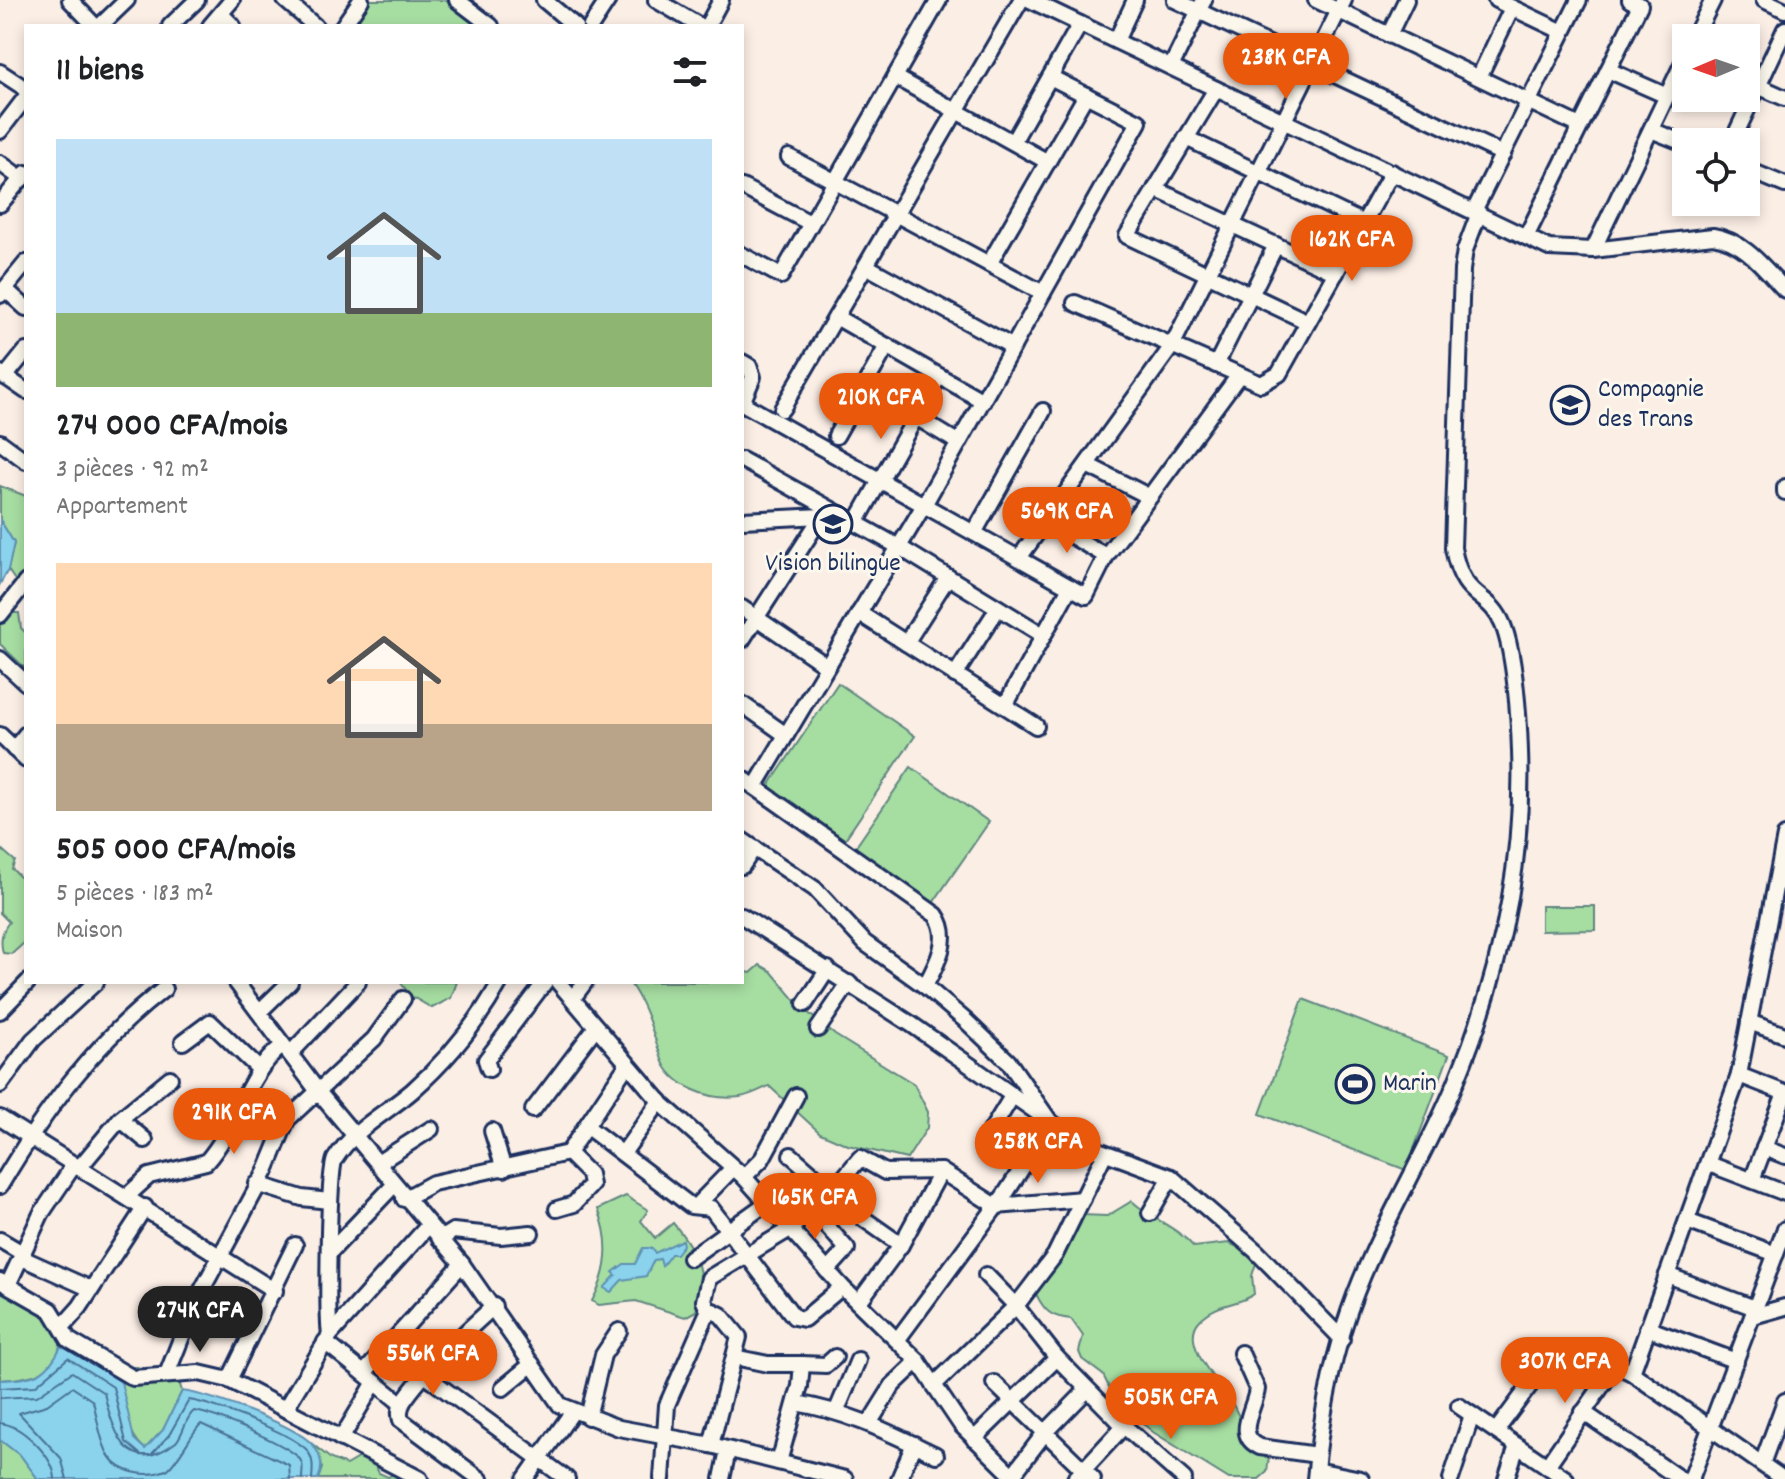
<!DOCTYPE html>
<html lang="fr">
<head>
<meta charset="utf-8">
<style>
  :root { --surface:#fff; --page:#f2f2f2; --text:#202124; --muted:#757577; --accent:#ea580c }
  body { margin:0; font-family:Dekko,sans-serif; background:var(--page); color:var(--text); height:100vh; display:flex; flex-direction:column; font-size:30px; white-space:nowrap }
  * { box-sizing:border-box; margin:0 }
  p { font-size:26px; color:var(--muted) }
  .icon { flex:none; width:44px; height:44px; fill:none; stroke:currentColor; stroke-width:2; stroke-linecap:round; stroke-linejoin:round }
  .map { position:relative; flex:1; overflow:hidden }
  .drawer { position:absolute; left:24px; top:24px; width:720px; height:960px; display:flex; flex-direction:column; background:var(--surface); border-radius:0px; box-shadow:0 4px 12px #0003 }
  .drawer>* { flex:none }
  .needle { width:52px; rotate:268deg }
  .tools { position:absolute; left:1672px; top:24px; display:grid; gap:16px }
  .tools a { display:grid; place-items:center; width:88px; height:88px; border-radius:0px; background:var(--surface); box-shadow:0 4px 12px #0003; font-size:40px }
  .price { position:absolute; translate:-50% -68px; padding:0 18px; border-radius:28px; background:var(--accent); color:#fff; font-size:26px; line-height:52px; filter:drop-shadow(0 2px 4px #0008) }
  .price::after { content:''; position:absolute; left:50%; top:48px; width:24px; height:18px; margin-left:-12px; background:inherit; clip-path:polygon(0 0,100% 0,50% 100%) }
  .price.selected { background:#222; color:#fff }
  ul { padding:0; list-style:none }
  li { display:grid; align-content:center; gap:16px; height:424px; padding:0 32px }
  li span { display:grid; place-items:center; height:248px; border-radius:0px; color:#555 }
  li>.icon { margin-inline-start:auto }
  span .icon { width:144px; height:144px; fill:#fffc; stroke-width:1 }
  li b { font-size:34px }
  h2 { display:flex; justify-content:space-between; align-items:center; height:96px; padding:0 32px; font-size:34px }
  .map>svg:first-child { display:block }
  .green { fill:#a6dda1; stroke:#608680; stroke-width:2 }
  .water { fill:#8bd3ec; stroke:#5e91b3; stroke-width:2 }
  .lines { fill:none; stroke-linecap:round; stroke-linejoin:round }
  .shore { stroke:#487197; stroke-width:2 }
  .minor-casing { stroke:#1b2f5e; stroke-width:20 }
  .minor { stroke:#fbf7ec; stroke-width:14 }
  .labels { text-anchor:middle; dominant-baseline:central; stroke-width:6; stroke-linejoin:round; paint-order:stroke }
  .poi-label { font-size:26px; fill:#1b2f5e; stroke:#fbf7ec; text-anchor:start }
</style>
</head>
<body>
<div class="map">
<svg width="1785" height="1479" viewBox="0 0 1785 1479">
  <rect width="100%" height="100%" fill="#fbeee5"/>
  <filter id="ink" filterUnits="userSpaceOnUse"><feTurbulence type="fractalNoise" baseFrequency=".0125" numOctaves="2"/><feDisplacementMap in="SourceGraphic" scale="16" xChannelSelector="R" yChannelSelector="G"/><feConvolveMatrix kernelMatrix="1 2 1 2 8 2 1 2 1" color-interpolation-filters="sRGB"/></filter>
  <g filter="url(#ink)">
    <g class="green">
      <polygon points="362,0 465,0 498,26 345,26"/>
      <polygon points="0,486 26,496 26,572 19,586 8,570 14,543 0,520"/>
      <polygon points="0,613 19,613 21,628 26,633 26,669 0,644"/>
      <polygon points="838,683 915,736 843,842 766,790"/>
      <polygon points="911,767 989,822 933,903 855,848"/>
      <path d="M0 848 15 861 12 869 26 883V941L12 954 3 953C0 941 1 932 9 922L0 913Z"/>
      <polygon points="1541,906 1595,906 1595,930 1541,931"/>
      <path d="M760 965 771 971 801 1007 835 1035 914 1084 928 1112 927 1128 907 1159 848 1145 820 1133 769 1086C760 1090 749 1096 740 1097 711 1101 671 1087 661 1057 652 1030 646 1006 629 982H742V971L751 973Z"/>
      <polygon points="400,982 457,982 451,998 432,1008 411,996"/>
      <polygon points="1303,999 1449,1055 1406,1170 1260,1114"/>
      <path d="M626 1196 648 1210 641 1221 655 1238 673 1223C697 1251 707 1273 696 1311L685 1317 636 1301 599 1305 592 1301C609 1271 611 1241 598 1209Z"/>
      <path d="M1132 1201C1152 1220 1176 1226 1194 1247L1229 1243 1248 1252 1256 1263 1252 1276 1254 1294C1239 1306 1219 1301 1200 1320 1178 1342 1220 1385 1231 1401 1237 1410 1239 1421 1246 1428 1253 1435 1262 1442 1270 1448L1267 1472 1259 1479H1229L1153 1432 1116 1401 1103 1375 1082 1359 1079 1352 1083 1336 1071 1319C1051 1317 1045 1312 1036 1294L1081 1215 1107 1216Z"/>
      <path d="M0 1275 61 1327C63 1372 38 1378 0 1380Z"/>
      <path d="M123 1367H137L178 1379 182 1391 163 1430 145 1449C125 1432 118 1393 123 1367Z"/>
      <polygon points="0,1440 21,1456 38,1479 0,1479"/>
      <polygon points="311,1443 331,1459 346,1465 368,1452 379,1473 388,1477 397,1472 412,1479 318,1479 322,1468"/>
    </g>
    <g class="water">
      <polygon points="0,520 14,543 8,570 0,584"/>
      <polygon points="682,1240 683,1245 676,1254 671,1254 662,1266 660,1259 654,1260 646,1276 622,1280 611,1292 604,1288 616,1275 613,1272 624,1264 635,1264 643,1248 652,1248 655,1253"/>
      <path d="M62 1344 121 1382 134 1439 145 1449 163 1430 182 1391C210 1395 293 1424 312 1444 321 1454 324 1467 318 1479H38L21 1456 0 1440V1380C34 1378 47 1377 62 1344Z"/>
    </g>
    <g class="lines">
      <g class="shore">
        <path d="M0 1388 35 1386 68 1358 113 1387 126 1442 141 1455H151L169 1435 189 1400C214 1404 288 1432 306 1449 314 1458 313 1468 312 1479"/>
        <path d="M0 1398 37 1396 72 1372 104 1393C113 1432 128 1479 176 1442 184 1433 185 1418 194 1411 215 1414 281 1442 297 1456 305 1463 302 1470 302 1479"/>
        <path d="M0 1423C22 1425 54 1457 55 1479"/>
        <path d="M67 1479 61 1458 19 1413 47 1405 72 1387 93 1401C97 1417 99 1435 106 1450 116 1474 148 1479 168 1469 182 1456 191 1433 201 1424L289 1465 290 1479"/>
      </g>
      <g class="minor-casing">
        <g id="minor">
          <polyline points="70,0 95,26"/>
          <polyline points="285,0 315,26"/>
          <polyline points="457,0 491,26"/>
          <polyline points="544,0 575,26"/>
          <polyline points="656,0 700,26"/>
          <path d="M1030 0 1549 248 1593 250 1713 236C1745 241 1764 268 1785 290"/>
          <polyline points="1175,0 1503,154"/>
          <polyline points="1316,0 1580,126"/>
          <polyline points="1496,0 1563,32"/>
          <polyline points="1764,0 1785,10"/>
          <polyline points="221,14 233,26"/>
          <polyline points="100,26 127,0"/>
          <polyline points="170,26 197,0"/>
          <polyline points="210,26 232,0"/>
          <polyline points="343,26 361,0"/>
          <polyline points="591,26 608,0"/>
          <polyline points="707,26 721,0"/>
          <polyline points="1389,35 1406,0"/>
          <polyline points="1694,38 1713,0"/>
          <polyline points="1116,41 1135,0"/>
          <polyline points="1171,67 1204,0"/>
          <polyline points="1608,70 1667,96"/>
          <polyline points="0,72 26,89"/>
          <polyline points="895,77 1048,162"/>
          <polyline points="1479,77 1512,8"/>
          <polyline points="1758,86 1785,98"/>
          <polyline points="1216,89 1127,236 1308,322"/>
          <polyline points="1651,130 1686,144"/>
          <polyline points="0,131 26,97"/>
          <polyline points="1186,138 1364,223"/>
          <polyline points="1013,142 1080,24"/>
          <polyline points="1732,142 1785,29"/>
          <polyline points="789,157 1043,293"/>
          <polyline points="0,163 22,179"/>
          <polyline points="1746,169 1785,185"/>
          <polyline points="742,187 810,223"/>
          <polyline points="1155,189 1336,273"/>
          <polyline points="0,204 26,173"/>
          <polyline points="1474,211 1579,0"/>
          <polyline points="1526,237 1640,5 1630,0"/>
          <polyline points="1593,250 1686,56"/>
          <polyline points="742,255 781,276 939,0"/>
          <polyline points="989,264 1086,95"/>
          <polyline points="866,266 1013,347"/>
          <polyline points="5,289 26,308"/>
          <polyline points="0,295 26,263"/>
          <polyline points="1075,303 1261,384 1279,374 1392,172"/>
          <polyline points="836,317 983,401"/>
          <polyline points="742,362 749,366 753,377 742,403"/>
          <polyline points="1216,365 1276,245"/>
          <polyline points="0,373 26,391"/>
          <polyline points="5,377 26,351"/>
          <polyline points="742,403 1086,596 1106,556 1239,375"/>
          <polyline points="782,409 1021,0"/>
          <polyline points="916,417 959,443"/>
          <polyline points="836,436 887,346"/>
          <polyline points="0,442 26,461"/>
          <polyline points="742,460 899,547 1043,635"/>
          <polyline points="1087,465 1150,497"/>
          <polyline points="1785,487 1785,492"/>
          <polyline points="742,520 822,516"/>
          <polyline points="1046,521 1106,556"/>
          <polyline points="856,523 939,376"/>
          <polyline points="974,533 1043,411"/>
          <polyline points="1019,558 1172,346 1344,0"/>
          <polyline points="742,608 827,666"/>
          <polyline points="859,613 1036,726"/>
          <polyline points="0,615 26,582"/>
          <polyline points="742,640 827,508"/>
          <polyline points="906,643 948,577"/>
          <polyline points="0,659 26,683"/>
          <polyline points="955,675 998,608"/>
          <polyline points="742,704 786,735"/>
          <polyline points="1005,706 1070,587"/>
          <polyline points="0,735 26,760"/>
          <polyline points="14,749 26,734"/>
          <path d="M742 778 936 915C952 937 937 964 925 986"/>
          <polyline points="755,787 924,505 1139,122 1050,77"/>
          <polyline points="742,840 815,889 865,943 925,986 966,1021 1008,1061 1051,1123 1006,1193 898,1339"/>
          <polyline points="742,866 754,848"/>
          <polyline points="742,916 911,1024 1082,1144 1171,1177 1256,1251 1342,1339"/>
          <polyline points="236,982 320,1094 462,1264 560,1405 619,1428 711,1445 845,1479"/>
          <polyline points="558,982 663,1105 744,1177 842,1287 918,1361 961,1425 1016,1479"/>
          <polyline points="573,998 585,982"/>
          <polyline points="805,1004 828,969"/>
          <polyline points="0,1011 28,982"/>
          <polyline points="259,1012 290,982"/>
          <polyline points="1749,1022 1785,1035"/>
          <polyline points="818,1029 849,983"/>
          <polyline points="183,1042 210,1022 258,1068"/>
          <polyline points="290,1054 358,982"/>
          <polyline points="489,1069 486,1060 545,982"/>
          <polyline points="1739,1075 1785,1093"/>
          <polyline points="0,1085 33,1040 96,982"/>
          <polyline points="533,1110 596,1027"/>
          <polyline points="0,1118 275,1291"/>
          <polyline points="120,1119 170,1078"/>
          <polyline points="586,1126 691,1206 711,1208 794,1317 804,1319 842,1287"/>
          <polyline points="492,1131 504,1169"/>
          <polyline points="986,1139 1011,1098"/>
          <polyline points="1764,1148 1785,1156"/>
          <polyline points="624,1152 660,1101"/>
          <polyline points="791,1155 864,1219 901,1245"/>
          <polyline points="378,1163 431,1129"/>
          <polyline points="1709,1164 1785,1193"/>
          <polyline points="79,1168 120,1119 145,1140"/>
          <polyline points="744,1177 762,1159 796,1096"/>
          <polyline points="1752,1180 1785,1093"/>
          <polyline points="257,1184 302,1198 329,1201"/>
          <path d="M0 1186C45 1110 94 1043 164 989"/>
          <path d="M127 1196 149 1176 206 1162C239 1125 244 1076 282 1046"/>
          <polyline points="404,1199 433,1183 568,1153 627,1065"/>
          <polyline points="698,1204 733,1168"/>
          <polyline points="557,1209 574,1204 591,1185 589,1174 568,1153"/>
          <polyline points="813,1210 847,1249 827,1271"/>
          <polyline points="1150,1213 1171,1177"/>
          <polyline points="1687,1221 1776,1254"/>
          <polyline points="440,1239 453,1231 501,1236 531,1233"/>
          <polyline points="0,1240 24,1254"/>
          <polyline points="330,1252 394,1185"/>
          <polyline points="22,1258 91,1289"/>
          <polyline points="690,1258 767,1203"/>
          <polyline points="986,1275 1016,1306 1057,1358 1124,1426 1075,1479"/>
          <polyline points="1667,1275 1755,1308"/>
          <polyline points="0,1281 51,1310 69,1340 133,1378 199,1373 229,1380 285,1409"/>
          <polyline points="8,1285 41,1214 74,1165"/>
          <polyline points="859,1302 901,1245 941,1171"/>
          <polyline points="709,1312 704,1301 709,1278 790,1229 832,1192 860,1158 885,1172 941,1171 996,1206 1083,1199"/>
          <polyline points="1753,1316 1785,1307"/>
          <polyline points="63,1326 80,1307 145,1207"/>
          <polyline points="1647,1328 1736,1361"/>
          <path d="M330 1335C327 1315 328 1171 335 1159 354 1129 386 1113 412 1091 446 1061 478 1022 500 982"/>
          <polyline points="325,1342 402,1404"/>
          <path d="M1241 1353 1257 1389C1255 1409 1233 1435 1260 1447L1317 1455"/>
          <polyline points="734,1357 768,1364 802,1364 800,1386 779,1462"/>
          <polyline points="802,1364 826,1365 835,1357"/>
          <polyline points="364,1373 462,1264"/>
          <polyline points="1632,1373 1739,1075 1785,836"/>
          <polyline points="167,1374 196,1301 266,1171 287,1120 374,1039 403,999"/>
          <polyline points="426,1376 567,1479"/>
          <polyline points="229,1380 295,1245"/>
          <polyline points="994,1383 1093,1479"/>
          <polyline points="934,1385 1016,1306 1055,1255 1105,1153"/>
          <polyline points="503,1388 532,1364"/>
          <path d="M796 1403C849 1412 888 1432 936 1455"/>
          <polyline points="1459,1406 1566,1479"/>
          <polyline points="837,1410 858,1360"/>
          <polyline points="1583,1412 1680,1479"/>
          <polyline points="588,1417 603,1355 619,1331"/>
          <polyline points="870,1422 893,1385 918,1361"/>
          <polyline points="1124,1426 1184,1479"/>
          <polyline points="1496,1431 1551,1357 1616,1365 1632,1373 1783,1479"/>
          <polyline points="341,1439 375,1382"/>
          <polyline points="974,1439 1057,1358"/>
          <polyline points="1762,1464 1785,1401"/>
          <polyline points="1547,1466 1616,1365"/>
          <polyline points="1316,1470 1361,1479"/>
          <polyline points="1012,1476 1044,1434 1087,1390"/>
          <polyline points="420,1479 285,1409 330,1335 428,1226"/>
          <path d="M480 1479 401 1420C399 1414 399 1409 403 1402 422 1373 467 1330 494 1306"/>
          <polyline points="525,1479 573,1411"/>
          <polyline points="662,1479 667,1405 706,1316 713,1311 721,1315 739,1337 711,1445"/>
          <polyline points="722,1479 728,1450"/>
          <polyline points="899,1479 914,1444"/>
          <path d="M1315 1479C1320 1428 1329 1373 1345 1324 1371 1240 1422 1164 1456 1082 1499 978 1524 865 1520 751 1519 719 1515 655 1503 625 1489 590 1463 603 1453 548L1462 270 1465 250 1479 213"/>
          <polyline points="1451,1479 1472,1415"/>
          <polyline points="1506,1479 1517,1446"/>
          <polyline points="1691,1479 1785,1229"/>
        </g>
      </g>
      <use href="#minor" class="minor"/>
    </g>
  </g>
  <defs>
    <g id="school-ring" transform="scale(2)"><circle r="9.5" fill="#fbf7ec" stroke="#1b2f5e" stroke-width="1.5"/><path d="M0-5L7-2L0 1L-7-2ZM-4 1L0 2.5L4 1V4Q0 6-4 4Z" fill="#1b2f5e"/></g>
    <g id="stadium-ring" transform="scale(2)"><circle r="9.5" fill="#fbf7ec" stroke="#1b2f5e" stroke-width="1.5"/><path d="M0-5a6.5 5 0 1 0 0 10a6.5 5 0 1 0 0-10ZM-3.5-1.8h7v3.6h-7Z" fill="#1b2f5e"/></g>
  </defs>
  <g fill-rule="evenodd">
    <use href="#school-ring" x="1570" y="405"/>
    <use href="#school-ring" x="833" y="524"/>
    <use href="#stadium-ring" x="1355" y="1084"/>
  </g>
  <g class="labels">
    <g class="poi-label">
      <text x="1598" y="390">Compagnie<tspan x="1598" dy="30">des Trans</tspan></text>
      <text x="833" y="564" text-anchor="middle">Vision bilingue</text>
      <text x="1383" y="1084">Marin</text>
    </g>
  </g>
</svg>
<div class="tools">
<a><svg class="needle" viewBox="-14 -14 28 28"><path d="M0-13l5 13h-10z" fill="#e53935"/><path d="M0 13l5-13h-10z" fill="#757577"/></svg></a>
<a><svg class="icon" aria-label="locate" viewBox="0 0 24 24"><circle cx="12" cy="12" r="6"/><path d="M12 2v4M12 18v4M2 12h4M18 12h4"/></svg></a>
</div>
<b class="price" style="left:1286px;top:101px">238K CFA</b>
<b class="price" style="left:1352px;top:283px">162K CFA</b>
<b class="price" style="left:881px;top:441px">210K CFA</b>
<b class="price" style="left:1067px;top:555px">569K CFA</b>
<b class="price" style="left:234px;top:1156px">291K CFA</b>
<b class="price" style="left:1038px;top:1185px">258K CFA</b>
<b class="price" style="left:815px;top:1241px">165K CFA</b>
<b class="price selected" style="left:200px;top:1354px">274K CFA</b>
<b class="price" style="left:433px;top:1397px">556K CFA</b>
<b class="price" style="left:1565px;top:1405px">307K CFA</b>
<b class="price" style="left:1171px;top:1441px">505K CFA</b>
<section class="drawer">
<h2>11 biens<svg class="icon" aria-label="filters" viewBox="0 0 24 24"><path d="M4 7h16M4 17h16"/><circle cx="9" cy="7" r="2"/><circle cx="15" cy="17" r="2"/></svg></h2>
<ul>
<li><span style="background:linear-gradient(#bfe0f5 70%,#8fb573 0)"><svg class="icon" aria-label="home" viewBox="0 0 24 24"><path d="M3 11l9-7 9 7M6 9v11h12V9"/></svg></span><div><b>274 000 CFA/mois</b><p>3 pièces · 92 m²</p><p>Appartement</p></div></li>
<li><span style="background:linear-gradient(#ffd9b3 65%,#b9a48a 0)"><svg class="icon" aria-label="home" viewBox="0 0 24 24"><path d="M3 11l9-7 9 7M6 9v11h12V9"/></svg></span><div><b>505 000 CFA/mois</b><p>5 pièces · 183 m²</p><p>Maison</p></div></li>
</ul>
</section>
</div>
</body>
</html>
